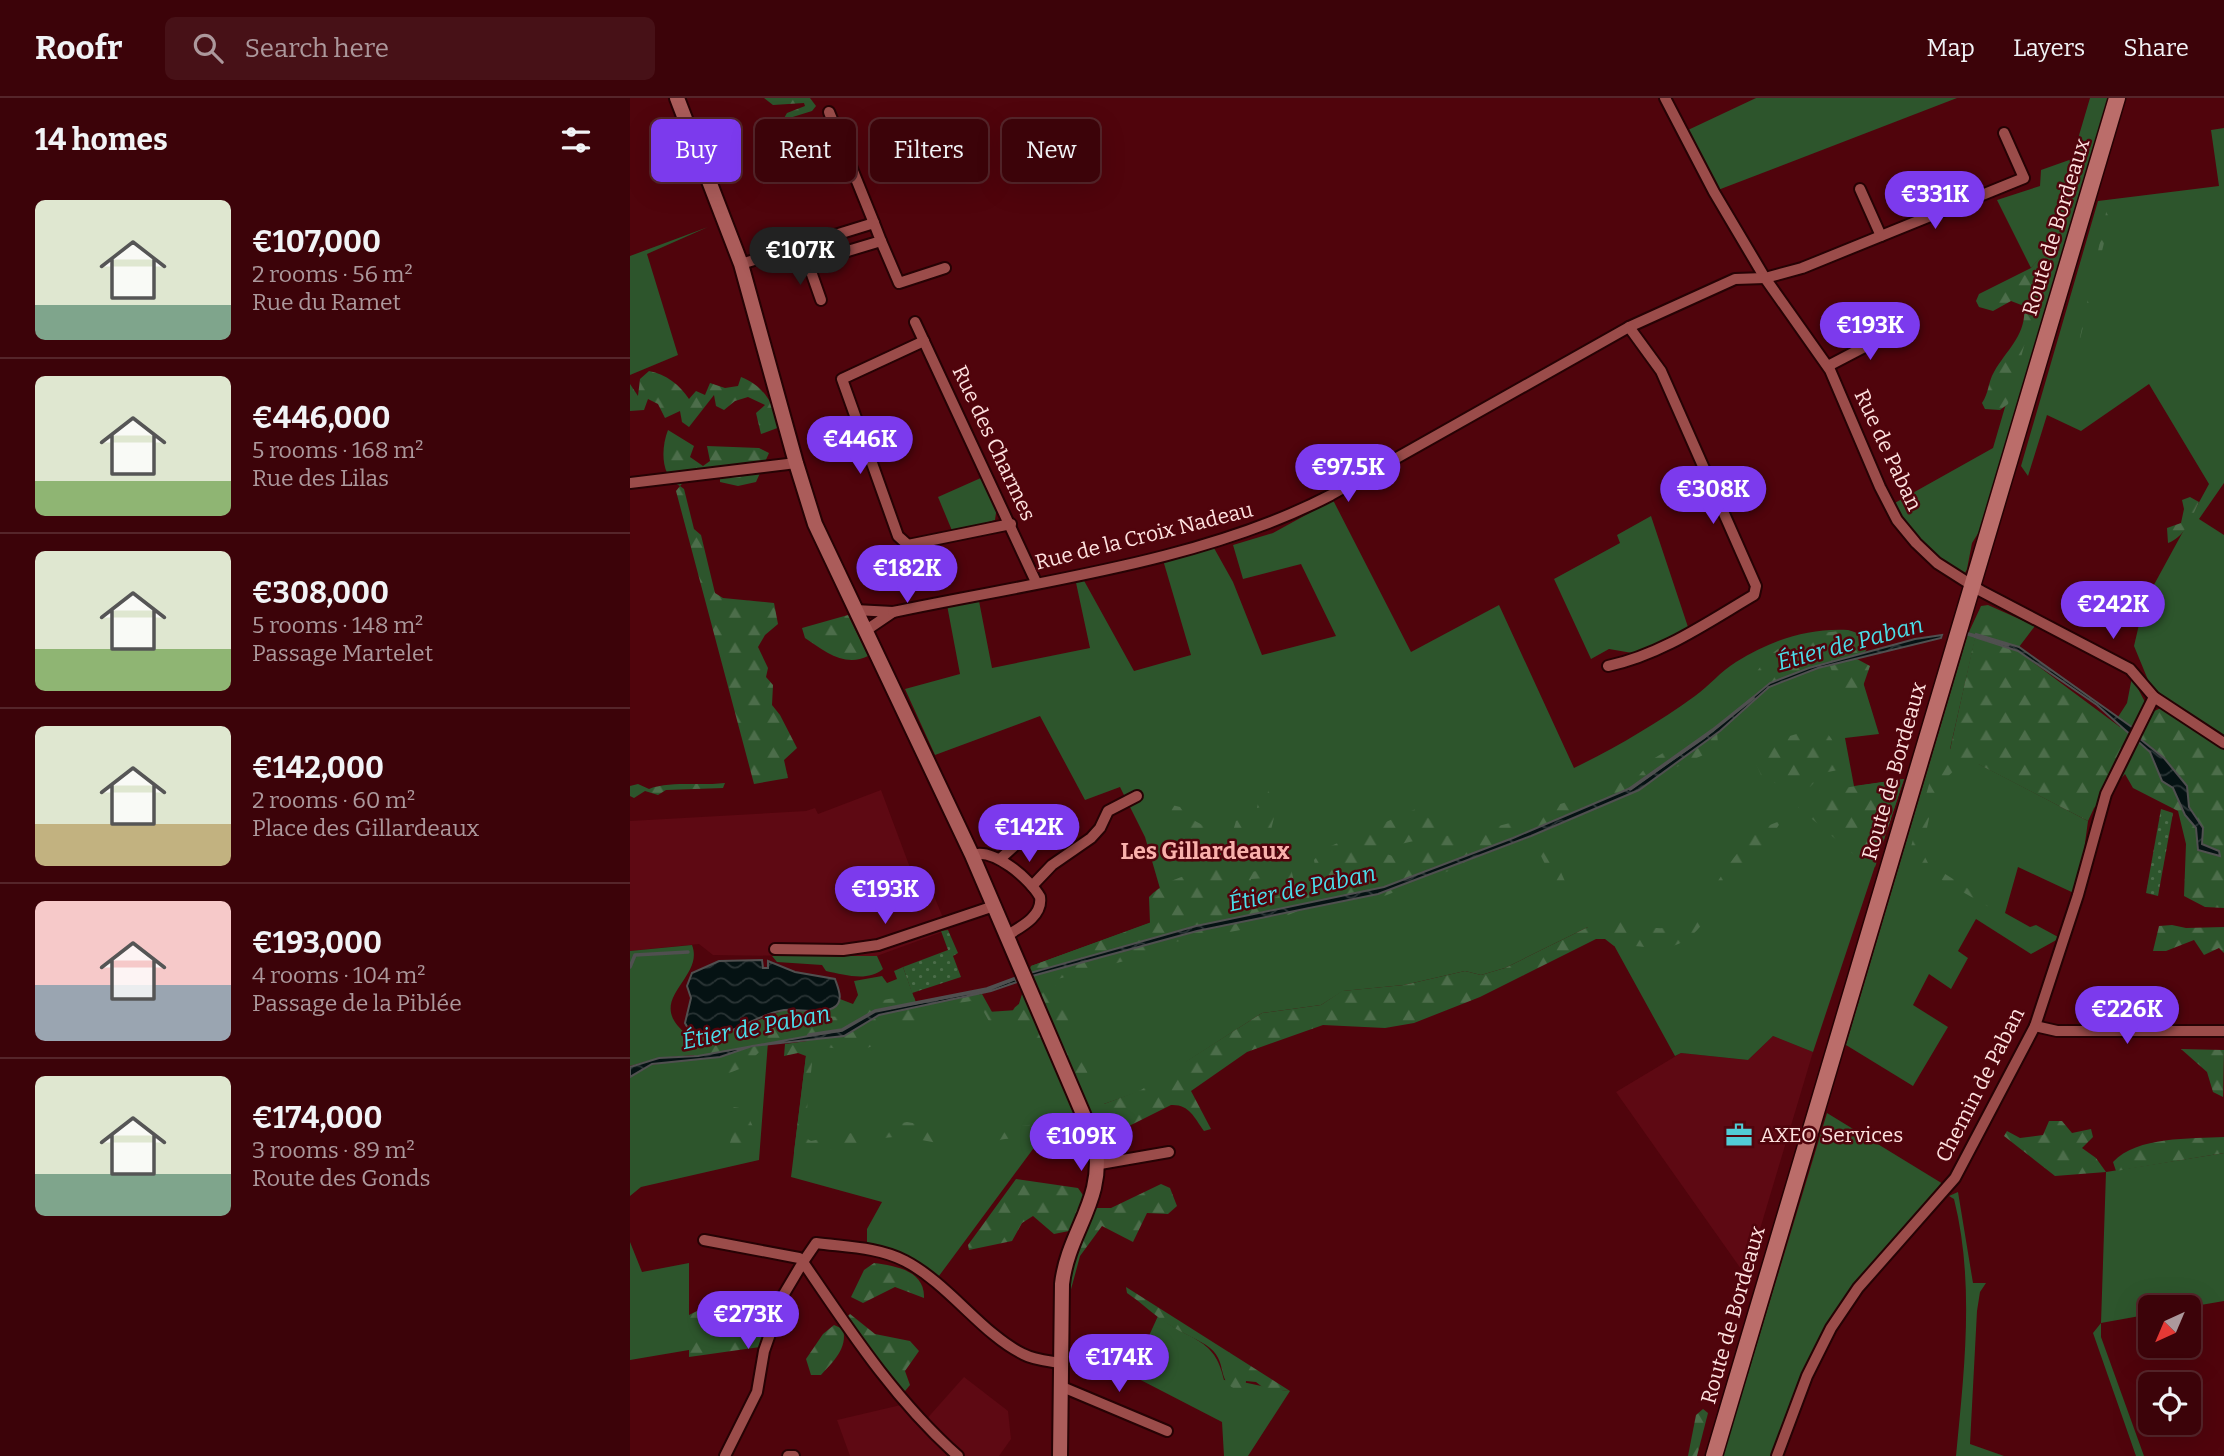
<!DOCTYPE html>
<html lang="en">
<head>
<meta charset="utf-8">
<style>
  :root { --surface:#3c0309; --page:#471117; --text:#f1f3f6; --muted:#ac989c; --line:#55252a; --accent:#7c3aed }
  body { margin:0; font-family:Bitter,serif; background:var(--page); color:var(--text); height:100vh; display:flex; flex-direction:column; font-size:26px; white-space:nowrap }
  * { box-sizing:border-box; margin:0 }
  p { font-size:23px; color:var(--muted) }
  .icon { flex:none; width:38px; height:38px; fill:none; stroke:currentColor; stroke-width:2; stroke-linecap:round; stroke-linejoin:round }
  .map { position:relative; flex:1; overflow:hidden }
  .details { display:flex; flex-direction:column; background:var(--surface); width:630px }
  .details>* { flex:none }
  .hud { position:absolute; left:21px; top:21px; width:665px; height:63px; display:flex; gap:14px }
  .needle { width:46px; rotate:224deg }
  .fabs { position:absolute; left:1508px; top:1197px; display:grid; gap:14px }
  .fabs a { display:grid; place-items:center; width:63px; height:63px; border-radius:10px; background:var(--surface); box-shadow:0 7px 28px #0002,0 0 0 2px var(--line); font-size:35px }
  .price { position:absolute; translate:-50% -60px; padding:0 16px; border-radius:24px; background:var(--accent); color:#fff; font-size:23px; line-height:46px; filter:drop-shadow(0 2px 4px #0008) }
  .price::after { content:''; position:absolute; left:50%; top:42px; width:21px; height:16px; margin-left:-10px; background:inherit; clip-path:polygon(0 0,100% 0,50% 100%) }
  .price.current { background:#222; color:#fff }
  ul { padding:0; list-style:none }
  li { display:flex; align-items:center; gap:21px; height:175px; padding:0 35px }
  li+li { border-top:2px solid var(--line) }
  li span { display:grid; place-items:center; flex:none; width:196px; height:140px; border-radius:10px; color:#555 }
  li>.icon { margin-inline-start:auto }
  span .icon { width:84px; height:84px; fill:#fffc; stroke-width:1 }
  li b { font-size:30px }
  h2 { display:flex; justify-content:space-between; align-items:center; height:84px; padding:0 35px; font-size:30px }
  .chip { padding:0 24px; border-radius:10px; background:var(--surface); box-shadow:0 7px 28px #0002,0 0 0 2px var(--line); font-size:24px; line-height:63px }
  .chip.current { background:var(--accent); color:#fff }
  header { display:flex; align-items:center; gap:42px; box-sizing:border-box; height:98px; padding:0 35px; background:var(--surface); border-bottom:2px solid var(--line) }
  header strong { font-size:33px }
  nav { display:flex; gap:38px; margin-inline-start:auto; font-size:24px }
  .search { width:490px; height:63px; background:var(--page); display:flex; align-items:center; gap:18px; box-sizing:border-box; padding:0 24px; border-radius:10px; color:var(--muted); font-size:26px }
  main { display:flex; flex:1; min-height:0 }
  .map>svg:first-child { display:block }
  .built { fill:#5e0913 }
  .green { fill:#2d552c }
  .forest { fill:url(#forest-firs) }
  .garden { fill:url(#garden-dots) }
  .water { fill:url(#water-waves); stroke:#505050; stroke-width:2 }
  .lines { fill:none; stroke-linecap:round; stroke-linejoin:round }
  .stream { stroke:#505050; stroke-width:3.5 }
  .street-casing { stroke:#260204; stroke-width:14 }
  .secondary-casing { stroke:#260204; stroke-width:18 }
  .primary-casing { stroke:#260204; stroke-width:19 }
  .street { stroke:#9b4c4a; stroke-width:10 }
  .secondary { stroke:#ab5c5a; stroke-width:14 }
  .primary { stroke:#bb6d6a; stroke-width:16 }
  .labels { text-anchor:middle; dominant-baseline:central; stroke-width:5; stroke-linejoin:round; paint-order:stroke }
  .street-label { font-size:21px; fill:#fee2e0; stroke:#50040c }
  .poi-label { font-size:21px; fill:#fee2e0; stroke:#50040c; text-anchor:start }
  .water-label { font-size:23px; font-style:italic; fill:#4adfeb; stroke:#50040c }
  .neighbourhood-label { font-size:23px; font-weight:bold; fill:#f9b1ac; stroke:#50040c }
</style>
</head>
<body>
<header>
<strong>Roofr</strong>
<div class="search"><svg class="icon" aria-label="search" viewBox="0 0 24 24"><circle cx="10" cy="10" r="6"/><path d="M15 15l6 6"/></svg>Search here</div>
<nav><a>Map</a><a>Layers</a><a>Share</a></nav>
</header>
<main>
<section class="details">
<h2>14 homes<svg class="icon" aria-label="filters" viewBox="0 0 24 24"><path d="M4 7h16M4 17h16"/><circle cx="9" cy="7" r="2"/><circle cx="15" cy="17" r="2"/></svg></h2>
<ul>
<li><span style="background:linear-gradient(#dfe7d0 75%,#7fa58c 0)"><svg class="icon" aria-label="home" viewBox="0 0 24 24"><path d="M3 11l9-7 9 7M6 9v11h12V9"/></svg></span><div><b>€107,000</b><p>2 rooms · 56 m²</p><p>Rue du Ramet</p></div></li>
<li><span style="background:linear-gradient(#dfe7d0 75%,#8fb573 0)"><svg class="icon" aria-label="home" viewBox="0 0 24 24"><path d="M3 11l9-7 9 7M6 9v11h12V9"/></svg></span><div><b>€446,000</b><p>5 rooms · 168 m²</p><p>Rue des Lilas</p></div></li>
<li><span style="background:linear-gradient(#dfe7d0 70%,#8fb573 0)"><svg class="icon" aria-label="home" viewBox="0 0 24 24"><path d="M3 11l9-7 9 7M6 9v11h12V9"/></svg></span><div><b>€308,000</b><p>5 rooms · 148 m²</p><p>Passage Martelet</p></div></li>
<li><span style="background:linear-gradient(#dfe7d0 70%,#c2b280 0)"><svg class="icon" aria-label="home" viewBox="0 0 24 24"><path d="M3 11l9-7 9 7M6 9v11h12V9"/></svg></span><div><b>€142,000</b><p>2 rooms · 60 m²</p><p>Place des Gillardeaux</p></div></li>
<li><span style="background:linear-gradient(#f6c9c9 60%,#9aa5b1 0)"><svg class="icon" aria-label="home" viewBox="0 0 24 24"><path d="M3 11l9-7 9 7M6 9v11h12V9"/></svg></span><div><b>€193,000</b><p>4 rooms · 104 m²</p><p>Passage de la Piblée</p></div></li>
<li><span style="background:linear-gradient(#dfe7d0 70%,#7fa58c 0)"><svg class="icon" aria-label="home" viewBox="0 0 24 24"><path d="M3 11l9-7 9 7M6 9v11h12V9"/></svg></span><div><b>€174,000</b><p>3 rooms · 89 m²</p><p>Route des Gonds</p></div></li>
</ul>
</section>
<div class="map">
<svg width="1594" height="1358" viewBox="0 0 1594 1358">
  <defs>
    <pattern id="forest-firs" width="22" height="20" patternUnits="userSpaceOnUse" patternTransform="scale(1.75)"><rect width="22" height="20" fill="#2d552c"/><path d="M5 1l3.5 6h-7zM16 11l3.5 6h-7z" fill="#4c6d4a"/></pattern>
    <pattern id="garden-dots" width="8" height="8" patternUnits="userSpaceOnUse" patternTransform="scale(1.75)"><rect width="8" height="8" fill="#2d552c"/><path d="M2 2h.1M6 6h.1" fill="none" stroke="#4c6d4a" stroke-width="1.8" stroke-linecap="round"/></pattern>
    <pattern id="water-waves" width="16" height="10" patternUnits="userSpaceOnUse" patternTransform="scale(1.75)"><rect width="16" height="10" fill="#051213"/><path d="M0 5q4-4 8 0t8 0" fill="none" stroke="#2a3435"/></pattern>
  </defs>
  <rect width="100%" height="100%" fill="#50040c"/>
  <g class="built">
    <polygon points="251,692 282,775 293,771 318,832 244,859 83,857 69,846 0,853 0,723 176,713 185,710 188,716"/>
    <polygon points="1143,938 1183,954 1116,1178 986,994 1051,955 1118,962"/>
    <polygon points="334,1279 378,1313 381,1341 369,1358 220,1358 207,1322 275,1306 294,1324"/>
  </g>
  <g class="green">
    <polygon points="1126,0 1327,0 1088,92 1058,32"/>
    <path d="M1460 0H1480L1354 426 1342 445 1337 471 1335 475H1331C1301 456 1282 436 1263 406L1363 350 1416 169V153L1401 170 1367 102 1410 88 1411 72 1442 61Z"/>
    <polygon points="1594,30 1594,385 1569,421 1594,437 1594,643 1523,594 1504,548 1514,505 1579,386 1519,286 1451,333 1417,317 1398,378 1391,368 1468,103 1589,88 1581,32"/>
    <polygon points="78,129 17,156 48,257 0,277 0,158"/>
    <polygon points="353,379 367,408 365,422 323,435 308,399"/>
    <path d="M703 402 781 554 869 507 944 670C987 649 1026 626 1065 598 1079 588 1091 573 1106 564 1142 542 1177 530 1218 532L1226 559 1179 570 1140 585 1087 629 1003 689 885 741 746 795 693 806 748 796 905 737 1009 692 1090 633 1139 589 1188 570 1226 561 1249 636 1215 640 1224 688 1274 681 1183 954 1143 938 1118 962 1051 955 1045 958 975 831 958 829 875 870 851 877 835 873 774 887 713 893 691 907 632 915 556 964 553 978 457 1012 402 878 567 833 689 808 570 830 399 875 401 868 538 818 515 739 490 689 455 702 410 618 305 657 275 591 330 576 317 507 349 503 362 570 460 550 445 480 452 479 504 573 561 557 533 462 584 450 603 484 632 557 706 538 671 466 613 481 603 447 643 435Z"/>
    <polygon points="1021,418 1059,532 1008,556 979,551 961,561 924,481 990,445 987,437"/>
    <polygon points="1358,507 1405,528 1389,549 1346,537 1320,651 1458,723 1448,797 1388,769 1375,815 1400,829 1406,827 1430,840 1401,856 1346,821 1328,853 1338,860 1321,891 1299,876 1283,907 1318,929 1283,988 1216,947 1338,536 1351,508"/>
    <polygon points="1502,579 1516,606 1514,618 1498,626 1488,619 1497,605"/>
    <path d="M62 847C75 880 15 900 54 934L92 937 154 912 202 911 210 901 223 906 228 897 224 883 252 878 257 885 267 881 264 873 273 869 286 905 245 913 212 932 138 944 129 1062 11 1089 0 1098V979L15 968 101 954 29 960 0 968V853Z"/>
    <path d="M142 858H247L253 871C238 884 215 877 196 873L192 867 147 864Z"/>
    <polygon points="348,893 357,914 387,912 393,893 445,1016 423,1024 306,1182 237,1148 237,1131 252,1104 161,1079 178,941 214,938 249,917"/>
    <polygon points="1197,1015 1318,1089 1201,1230 1143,1358 1093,1358"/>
    <polygon points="1594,1055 1594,1203 1559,1209 1521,1209 1521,1216 1471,1225 1471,1239 1514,1358 1506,1358 1463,1235 1471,1225 1476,1074"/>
    <path d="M1328 1094 1343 1185H1356L1350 1194 1347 1213 1340 1346 1374 1358H1326C1334 1274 1345 1185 1324 1101L1319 1098Z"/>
    <polygon points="0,1144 12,1174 59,1165 59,1252 0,1262"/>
    <path d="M528 1218C559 1244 585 1238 594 1282 618 1283 636 1291 660 1293L618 1358H594L592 1324 501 1277Z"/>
  </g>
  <g class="forest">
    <polygon points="134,0 180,0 186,8 182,13 153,22 157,15 175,8 174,5 143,7"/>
    <polygon points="1481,107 1483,109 1448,249 1477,110"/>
    <path d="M1416 152V169L1378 306 1370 312 1355 311 1352 305C1359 295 1358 284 1364 274 1377 251 1397 237 1394 208L1381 203 1363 213 1349 209 1346 203 1349 196 1401 170Z"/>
    <path d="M19 273C36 276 50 287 59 301L66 293 75 297 80 285 95 290 108 288 111 279C134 288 143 305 150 329L131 336 126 315 135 307 118 299 105 303 94 312 86 308 84 297 59 329 52 324 50 313 35 320 28 306 18 301 14 312 0 313V286L8 298 10 281Z"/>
    <path d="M38 332 64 348 60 359 73 368 80 363 77 348 129 350 139 355 126 384 108 388 90 384V377L61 376 50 388 54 391 64 431 71 437 85 495 93 500 144 505 148 526 135 537 128 549 138 570 136 579 143 587 142 607 150 617 167 650 154 662 158 680 124 686 46 393 50 388C30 379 31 350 38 332Z"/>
    <path d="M1560 399 1569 404C1561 420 1555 439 1538 445L1537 430 1551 425 1554 411 1552 402Z"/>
    <path d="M218 517 238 558C215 570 194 553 175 540L172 530Z"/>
    <path d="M1349 524C1363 524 1376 527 1388 536L1389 549 1346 536 1344 529Z"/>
    <path d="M1218 532C1230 535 1234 539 1238 550L1234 555 1168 573 1122 593C1120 583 1125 576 1131 568 1153 538 1183 536 1218 532Z"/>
    <polygon points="1345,539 1388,553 1490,629 1533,609 1594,649 1594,810 1575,809 1554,798 1556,746 1548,713 1503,690 1495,676 1464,710 1458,723 1348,666 1328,669 1315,681 1300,716 1292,753 1298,765 1359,804 1359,809 1282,765 1278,759 1300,683 1320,652"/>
    <polygon points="1227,561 1240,568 1232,591 1225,598 1206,585 1200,568"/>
    <polygon points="1076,629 1087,635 1088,645 1080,654 838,762 826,770 744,802 693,807 691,803 684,762 694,751 788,710 811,732 784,743 757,749 756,756 763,758 813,738 838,736 895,721 908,725 908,707 927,707 950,700 977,686 1005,682 1023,661"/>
    <path d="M1190 629C1205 639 1209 656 1208 672L1193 675 1180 689 1156 691 1131 677 1123 659 1130 649 1143 643Z"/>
    <polygon points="1274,681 1245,769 1229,761 1168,709 1170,700 1200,692"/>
    <path d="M95 685 93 690 36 692 28 697 15 693 4 700 0 698V688L8 686 19 691C40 683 71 688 95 685Z"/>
    <polygon points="636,687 646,711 641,732 610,738 603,733 606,723 612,720 614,729 639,723 635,708 627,710 631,692"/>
    <path d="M542 707 550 709 556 718 576 729 579 740 574 746C554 744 547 736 535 720L536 711Z"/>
    <path d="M1151 723C1140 746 1118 760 1102 780 1085 803 1073 839 1043 848 1023 854 1004 845 984 848L975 841H966L850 899 784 925 755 930 693 927 617 954 561 993 581 1031 574 1033C564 1019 559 1006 541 1007L477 1039 471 1037 470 1026 457 1012 399 875 401 868 520 825 519 799C542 775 580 771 612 769L618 774 661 770 664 784 658 785 649 779 621 781 622 803 630 806 676 786 681 808 627 829 528 847 520 856 424 882 467 1001 474 1006 511 992 632 915 691 907 712 893 774 887 835 873 851 877 875 870 958 829C983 804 1016 841 1045 827 1089 805 1100 737 1151 723Z"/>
    <polygon points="913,733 947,811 939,814 901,738"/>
    <polygon points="1542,827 1556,830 1594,829 1594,855 1589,850 1574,857 1564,842 1536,853 1523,853 1529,828"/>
    <polygon points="352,896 367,923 365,934 350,907 341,903 322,906 283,929 268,928 260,914"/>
    <path d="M284 899 286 905 245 913 212 932 138 946 112 970 94 977H80L64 958 66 952C117 940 166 912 219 920 249 904 247 900 284 899Z"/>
    <path d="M398 903 413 939 411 942H405L384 931C378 917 382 906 398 903Z"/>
    <path d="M253 916 248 945C232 956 206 950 187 948L183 956 174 1039 181 1043 277 1024 311 1030 313 1040 309 1045C295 1043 280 1039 266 1039 237 1039 194 1060 164 1054L176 958 168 955 154 958 155 946 214 938Z"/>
    <polygon points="1551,951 1594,952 1593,999 1583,994 1577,974"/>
    <polygon points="104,1009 115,1011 123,1029 119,1042 122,1050 116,1058 105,1062 98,1052 103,1034 90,1023"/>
    <path d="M442 1017 444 1025C430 1048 397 1038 375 1041 366 1042 357 1047 348 1049L343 1043 350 1034 426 1023Z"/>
    <polygon points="1419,1023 1432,1023 1442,1035 1461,1031 1463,1039 1452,1050 1466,1060 1476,1074 1425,1078 1374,1038 1377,1033 1390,1040 1413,1037"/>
    <path d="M1594 1039V1055L1486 1073 1483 1064C1507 1038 1561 1041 1594 1039Z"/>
    <polygon points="386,1081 448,1090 455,1100 439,1133 424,1136 403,1118 392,1125 382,1143 339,1152 338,1147"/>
    <polygon points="531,1086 540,1090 547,1108 538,1116 517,1115 503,1144 472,1128 450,1158 440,1195 432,1195 434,1172 465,1110 481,1110"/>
    <path d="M244 1165C265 1168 295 1172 294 1200L265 1189 233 1205 221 1199 234 1172Z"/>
    <path d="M496 1189 660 1293 635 1291 626 1284 616 1283 615 1294C583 1288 600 1266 580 1250 569 1241 553 1236 541 1228 526 1219 512 1205 497 1195Z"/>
    <polygon points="73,1210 79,1221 86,1216 120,1228 137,1226 130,1249 59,1259 59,1217"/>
    <polygon points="220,1216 245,1236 280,1243 289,1253 275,1273 280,1287 275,1293 268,1293 216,1220"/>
    <path d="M204 1227 213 1231C218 1250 203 1264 191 1277H181L176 1261 193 1236Z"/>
    <polygon points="1073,1311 1078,1315 1067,1358 1058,1358 1066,1317"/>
  </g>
  <g class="garden">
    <polygon points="1531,711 1543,715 1528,798 1516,795"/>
    <polygon points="318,832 328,855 323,858 331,879 282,895 273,869 318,852 311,833"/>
  </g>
  <g class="water">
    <polygon points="1346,536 1389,549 1506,632 1504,636 1534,660 1557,688 1559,709 1573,730 1572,746 1589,753 1590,758 1568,752 1566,730 1555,717 1543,690 1532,683 1520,654 1467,607 1388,553 1345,539"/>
    <polygon points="1312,537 1311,540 1188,570 1139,589 1090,633 1009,692 901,738 769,788 748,796 567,833 402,878 400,875 566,828 754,789 883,740 1003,689 1074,640 1140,585 1179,570 1285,541"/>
    <path d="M132 862 133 870H138V863L165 874 205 881C208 890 215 904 203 910 189 917 168 910 154 912 120 917 95 948 60 934L55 925 61 900 57 888 62 875 89 863Z"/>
    <polygon points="385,881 387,884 361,893 249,917 214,938 122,948 90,959 22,966 0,979 0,969 29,960 68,958 212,932 245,913 358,892"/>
  </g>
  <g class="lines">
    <g class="stream">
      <polyline points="1338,536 1378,547"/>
      <polyline points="1000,691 1083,632 1123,600"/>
      <polyline points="0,869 5,857 58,854"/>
      <polyline points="179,937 212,932 245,913 357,891 389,879"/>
    </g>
    <g class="street-casing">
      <g id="street">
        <polyline points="1035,0 1084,94 1135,180 1200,272 1250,389 1267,422 1286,445 1307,465 1351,493 1500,571 1524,599 1594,645"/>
        <polyline points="199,14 244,125"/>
        <polyline points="1230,91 1251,138"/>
        <polyline points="251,143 269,185 315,170"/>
        <polyline points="178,165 191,202"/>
        <path d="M111 166C155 152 200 139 244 125L251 143 178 165 167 148"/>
        <polyline points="285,224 406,484"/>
        <polyline points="294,243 212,281 268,438 278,447 381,426"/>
        <polyline points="1198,268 1267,232"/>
        <polyline points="0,385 166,365"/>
        <polyline points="225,512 263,514 235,533"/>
        <path d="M263 514C405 484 572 464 701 397L999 229 1105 181 1135 180 1172 170 1394 80 1374 35"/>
        <path d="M978 568C1031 557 1078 524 1124 497L1126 488 1031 273 999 229"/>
        <path d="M342 757C363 749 400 781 410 799 413 818 391 829 376 838"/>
        <polyline points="370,761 399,735"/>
        <polyline points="402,788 422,767 461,740 470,730 478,713 507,698"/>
        <polyline points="145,851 213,852 248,847 364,808"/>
        <polyline points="1405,928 1427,933 1594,933"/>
        <polyline points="470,1066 539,1054"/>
        <path d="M74 1142 169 1160 173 1164 186 1145C216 1149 248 1149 275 1163 319 1186 352 1236 393 1256 404 1262 419 1263 430 1265"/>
        <polyline points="430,1288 537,1333"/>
        <path d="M95 1358 127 1294 134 1253 154 1196 173 1164C220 1233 265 1302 328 1358"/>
        <polyline points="158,1358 164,1358"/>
        <polyline points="1147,1358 1177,1278 1201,1230 1228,1190 1325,1080 1405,928 1448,797 1476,696 1524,599"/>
      </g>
    </g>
    <g class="secondary-casing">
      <path id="secondary" d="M47 0 111 166 166 365 185 426 342 757 465 1044C476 1102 438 1133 432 1186L430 1358"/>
    </g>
    <g class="primary-casing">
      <polyline id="primary" points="1084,1358 1487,0"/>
    </g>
    <use href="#street" class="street"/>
    <use href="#secondary" class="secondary"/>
    <use href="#primary" class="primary"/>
  </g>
  <defs>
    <g id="office-bare" transform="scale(2.1)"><path d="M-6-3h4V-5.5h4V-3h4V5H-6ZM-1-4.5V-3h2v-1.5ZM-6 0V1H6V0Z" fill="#52ccd6" stroke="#50040c" stroke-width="2.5" paint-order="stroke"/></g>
  </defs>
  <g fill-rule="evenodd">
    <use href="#office-bare" x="1109" y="1037"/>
  </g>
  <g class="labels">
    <g class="street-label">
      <text transform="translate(1426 129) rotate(-73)">Route de Bordeaux</text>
      <text transform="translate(364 345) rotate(65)">Rue des Charmes</text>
      <text transform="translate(1258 352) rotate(65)">Rue de Paban</text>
      <text transform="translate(514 438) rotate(-14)">Rue de la Croix Nadeau</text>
      <text transform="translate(1264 673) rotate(-74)">Route de Bordeaux</text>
      <text transform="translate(1350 987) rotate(-63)">Chemin de Paban</text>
      <text transform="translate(1103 1217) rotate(-74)">Route de Bordeaux</text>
    </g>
    <g class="poi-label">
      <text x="1130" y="1037">AXEO Services</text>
    </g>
    <g class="water-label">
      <text transform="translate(1220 545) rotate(-15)">Étier de Paban</text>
      <text transform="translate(672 790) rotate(-12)">Étier de Paban</text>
      <text transform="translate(126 929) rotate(-11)">Étier de Paban</text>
    </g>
    <g class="neighbourhood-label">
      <text x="575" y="753">Les Gillardeaux</text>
    </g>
  </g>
</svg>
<div class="fabs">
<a><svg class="needle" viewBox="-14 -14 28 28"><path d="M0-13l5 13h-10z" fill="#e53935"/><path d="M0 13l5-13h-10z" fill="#ac989c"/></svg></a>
<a><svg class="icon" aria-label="locate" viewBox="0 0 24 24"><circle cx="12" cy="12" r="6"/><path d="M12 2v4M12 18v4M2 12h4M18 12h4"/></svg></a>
</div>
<b class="price" style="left:1305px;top:133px">€331K</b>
<b class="price current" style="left:170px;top:189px">€107K</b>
<b class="price" style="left:1240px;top:264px">€193K</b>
<b class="price" style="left:230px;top:378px">€446K</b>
<b class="price" style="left:718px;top:406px">€97.5K</b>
<b class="price" style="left:1083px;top:428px">€308K</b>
<b class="price" style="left:277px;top:507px">€182K</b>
<b class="price" style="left:1483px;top:543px">€242K</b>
<b class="price" style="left:399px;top:766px">€142K</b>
<b class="price" style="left:255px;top:828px">€193K</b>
<b class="price" style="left:1497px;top:948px">€226K</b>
<b class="price" style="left:451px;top:1075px">€109K</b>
<b class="price" style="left:118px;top:1253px">€273K</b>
<b class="price" style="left:489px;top:1296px">€174K</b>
<div class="hud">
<a class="chip current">Buy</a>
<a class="chip">Rent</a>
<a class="chip">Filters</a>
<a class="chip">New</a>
</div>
</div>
</main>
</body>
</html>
